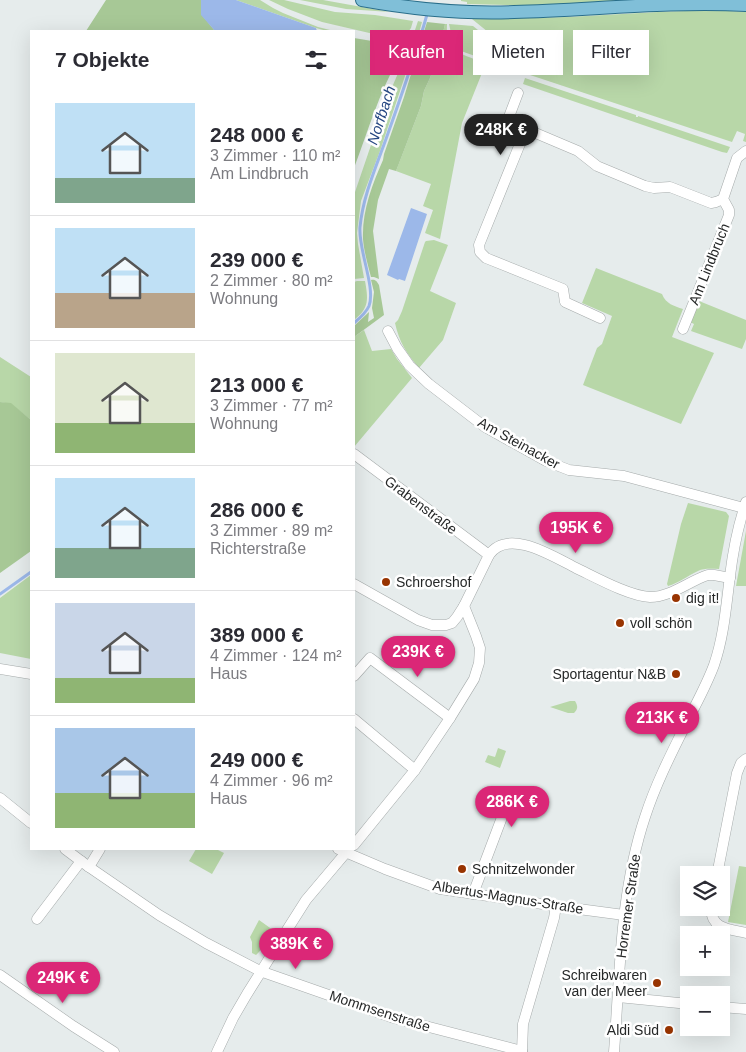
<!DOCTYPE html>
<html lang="de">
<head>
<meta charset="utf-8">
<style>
  :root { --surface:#fff; --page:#f7f7f7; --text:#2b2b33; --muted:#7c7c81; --line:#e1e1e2; --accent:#db2777 }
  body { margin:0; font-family:Arial,sans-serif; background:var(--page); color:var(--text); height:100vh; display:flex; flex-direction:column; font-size:19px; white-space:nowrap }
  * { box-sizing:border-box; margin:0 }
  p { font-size:16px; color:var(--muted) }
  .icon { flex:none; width:28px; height:28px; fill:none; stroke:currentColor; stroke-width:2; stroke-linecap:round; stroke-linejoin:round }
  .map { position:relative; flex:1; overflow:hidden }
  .details { position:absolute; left:30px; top:30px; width:325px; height:820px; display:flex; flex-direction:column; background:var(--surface); border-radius:0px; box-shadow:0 5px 20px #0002 }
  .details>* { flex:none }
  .top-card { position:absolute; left:370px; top:30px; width:300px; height:45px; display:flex; gap:10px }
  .fabs { position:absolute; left:680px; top:866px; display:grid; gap:10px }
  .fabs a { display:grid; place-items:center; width:50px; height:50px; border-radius:0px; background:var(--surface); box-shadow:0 5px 20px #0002; font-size:25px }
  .price { position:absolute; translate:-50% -42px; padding:0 11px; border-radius:18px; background:var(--accent); color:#fff; font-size:16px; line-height:32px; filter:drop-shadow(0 1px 2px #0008) }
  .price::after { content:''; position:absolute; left:50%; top:30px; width:15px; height:11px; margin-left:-8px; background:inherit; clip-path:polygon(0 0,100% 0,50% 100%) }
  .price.selected { background:#222; color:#fff }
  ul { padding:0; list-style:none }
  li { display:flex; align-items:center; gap:15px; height:125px; padding:0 25px }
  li+li { border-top:1px solid var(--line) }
  li span { display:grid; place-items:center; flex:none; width:140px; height:100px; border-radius:0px; color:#555 }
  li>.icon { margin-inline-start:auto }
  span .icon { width:60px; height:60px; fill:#fffc; stroke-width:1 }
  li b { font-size:21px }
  h2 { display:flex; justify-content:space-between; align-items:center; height:60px; padding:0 25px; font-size:21px }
  .tag { padding:0 18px; border-radius:0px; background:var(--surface); box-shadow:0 5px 20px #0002; font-size:18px; line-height:45px }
  .tag.selected { background:var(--accent); color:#fff }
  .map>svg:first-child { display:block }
  .green { fill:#b8d7a8 }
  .forest { fill:#a7c896 }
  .water { fill:#9cb8e9 }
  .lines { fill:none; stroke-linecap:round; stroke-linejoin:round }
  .stream { stroke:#9cb8e9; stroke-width:3 }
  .minor-casing { stroke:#a5aaaa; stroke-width:11 }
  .major-casing { stroke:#296e8a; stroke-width:14 }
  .minor { stroke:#fff; stroke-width:10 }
  .major { stroke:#80bfd8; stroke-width:12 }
  .poi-dot { fill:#983401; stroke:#fff; stroke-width:2 }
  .labels { text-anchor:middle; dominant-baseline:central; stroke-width:5; stroke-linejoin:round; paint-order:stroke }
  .street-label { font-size:14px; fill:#262828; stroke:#fff }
  .poi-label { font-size:14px; fill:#262828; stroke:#fff; text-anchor:start }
  .water-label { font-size:15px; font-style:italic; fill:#274883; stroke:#fff }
</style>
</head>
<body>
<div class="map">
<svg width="746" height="1052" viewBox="0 0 746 1052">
  <rect width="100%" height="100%" fill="#e6ecec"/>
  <g class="green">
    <polygon points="236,0 260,0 273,8 283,13 318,27 334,31 327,31 316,28"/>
    <polygon points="269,0 284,0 335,12 375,15 413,21 411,28 408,32 398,38 378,35 322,22 288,9"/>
    <polygon points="300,0 323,0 390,12 346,9"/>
    <polygon points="461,0 643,0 549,5 507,5 467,4 467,2 461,1"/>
    <polygon points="713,10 746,12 746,142 743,141 745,134 737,131 732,142 527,74 509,49 472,19 568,17 658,12"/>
    <polygon points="418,21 422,22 417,40 380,151 361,201 357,233 358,244 364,278 354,279 354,195 386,101 409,48"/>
    <path d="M445 24H447C445 53 464 55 486 63L462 123 440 239 425 233 433 210 423 206 431 184 396 171 421 106 424 91 430 78 439 50Z"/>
    <polygon points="449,24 473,26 503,50 511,58 520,72 461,51 453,42"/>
    <polygon points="525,78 636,115 636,117 638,117 638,116 730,147 727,153 722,152 523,84"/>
    <path d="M434 240 448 245 430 291 456 303 443 340 419 368C407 354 399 342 395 323L398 320 402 311 425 242 426 241Z"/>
    <path d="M596 268 662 294C666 304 674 306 683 309L672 337 714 353 681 424 583 385 597 348 602 344 612 316 582 303Z"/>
    <path d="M357 281H365C368 298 370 308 354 320V282Z"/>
    <polygon points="699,301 746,320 746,339 742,349 691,331 694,324 690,322"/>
    <polygon points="364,330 372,351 391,349 397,359 412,378 354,447 354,337"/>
    <polygon points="0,357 31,377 31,420 11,404 0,402"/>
    <path d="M688 503 726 512 729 516 719 569C712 569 704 568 698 571 687 576 679 583 668 586L667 584 681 524Z"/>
    <polygon points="746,531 746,586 736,586"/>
    <polygon points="31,575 31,659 0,653 0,598"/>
    <path d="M570 701H575C578 706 578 709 574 713H568L550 707Z"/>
    <polygon points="498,748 506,751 500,768 485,762 488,755 495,757"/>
    <polygon points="196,849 216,849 224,853 212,874 189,861"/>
    <polygon points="739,866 746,867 746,925 728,922"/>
    <polygon points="259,920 273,930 259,952 256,955 252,953 252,942 250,937"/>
  </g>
  <g class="forest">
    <polygon points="106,0 201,0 202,15 215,31 86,31"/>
    <path d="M427 22 445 24 439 50 430 78 424 91 421 106 398 166 396 171 389 169 378 200 373 231 379 279 374 277H371C368 265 364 252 363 239 362 211 372 185 383 160L384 154 404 97Z"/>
    <path d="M354 38 390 44 398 50 400 56C380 90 368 131 354 168Z"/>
    <path d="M371 280C376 279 377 282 379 285L384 315 354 337V326L369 312 368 322 374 318 372 308 374 292Z"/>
    <polygon points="0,402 11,403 31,420 31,551 0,573"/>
  </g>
  <g class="water">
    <polygon points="201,0 236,0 316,28 317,31 215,31 201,15"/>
    <polygon points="411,208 427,214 405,281 399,279 398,280 387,275"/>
  </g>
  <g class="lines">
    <g class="stream">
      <path d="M354 323C360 318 366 313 369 306 376 288 358 249 360 227 363 196 376 167 386 139 401 97 416 54 428 11"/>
      <polyline points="0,594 31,572"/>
    </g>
    <g class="minor-casing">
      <g id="minor">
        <polyline points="518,93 507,122 526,129"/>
        <polyline points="600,318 565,302 563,289 486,258 480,252 479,245 526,129 578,151 597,166 645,186 654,188 670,187 711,203 716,202 723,199"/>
        <polyline points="683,329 729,215 729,210 723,199 737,158 746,151"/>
        <polyline points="388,331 397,348 409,365 429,384 485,427 546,461 569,470 624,476 744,508"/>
        <polyline points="354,454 489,555"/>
        <path d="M354 584 418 620 432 625H446L452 623 457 617 464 606 489 555C508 527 554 557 576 568 595 577 629 596 650 597 671 597 689 581 708 575H714L730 578"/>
        <polyline points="0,669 31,674"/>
        <polyline points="354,676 370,658 450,718"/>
        <polyline points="354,719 415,770"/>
        <polyline points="0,798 31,823"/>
        <polyline points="354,845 415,770 450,718 474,679 479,663 480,648 476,636 464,606"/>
        <polyline points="65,849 89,867 159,915 206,943 260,971 394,1018 522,1051"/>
        <polyline points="338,849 385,869 440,889 556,906 624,915"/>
        <polyline points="89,867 100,849"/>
        <polyline points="717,875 737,773 741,763 746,759"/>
        <polyline points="473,894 504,812 515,803"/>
        <path d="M711 908C711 929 729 929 746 933"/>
        <polyline points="37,919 81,861"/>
        <polyline points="0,975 73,1026 114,1052"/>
        <polyline points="618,997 689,1004"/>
        <polyline points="721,1007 746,1009"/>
        <polyline points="217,1052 233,1018 247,994 287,930 306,900 349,849"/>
        <polyline points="522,1052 523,1024 554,918 556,906"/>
        <path d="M614 1052C620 973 620 892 645 817 656 783 672 752 688 720 697 702 707 684 714 665 724 636 726 606 730 576 733 551 738 526 746 502"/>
      </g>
    </g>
    <g class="major-casing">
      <path id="major" d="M362 0C412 9 464 14 514 12 591 10 669 1 746 5"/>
    </g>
    <use href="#minor" class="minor"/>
    <use href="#major" class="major"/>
  </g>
  <g class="poi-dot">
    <circle cx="386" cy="582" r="5"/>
    <circle cx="676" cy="598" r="5"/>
    <circle cx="620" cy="623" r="5"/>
    <circle cx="676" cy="674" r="5"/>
    <circle cx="462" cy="869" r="5"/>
    <circle cx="657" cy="983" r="5"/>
    <circle cx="669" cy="1030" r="5"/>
  </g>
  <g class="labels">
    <g class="street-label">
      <text transform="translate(709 264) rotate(-68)">Am Lindbruch</text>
      <text transform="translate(519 443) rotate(29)">Am Steinacker</text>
      <text transform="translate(421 505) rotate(37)">Grabenstraße</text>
      <text transform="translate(508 897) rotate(9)">Albertus-Magnus-Straße</text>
      <text transform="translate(628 906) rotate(-82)">Horremer Straße</text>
      <text transform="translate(380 1011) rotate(18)">Mommsenstraße</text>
    </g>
    <g class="poi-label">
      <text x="396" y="582">Schroershof</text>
      <text x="686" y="598">dig it!</text>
      <text x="630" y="623">voll schön</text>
      <text x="666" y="674" text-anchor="end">Sportagentur N&amp;B</text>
      <text x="472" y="869">Schnitzelwonder</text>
      <text x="647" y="975" text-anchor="end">Schreibwaren<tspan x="647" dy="16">van der Meer</tspan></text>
      <text x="659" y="1030" text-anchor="end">Aldi Süd</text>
    </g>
    <g class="water-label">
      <text transform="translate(381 115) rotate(-72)">Norfbach</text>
    </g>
  </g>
</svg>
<div class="fabs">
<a><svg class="icon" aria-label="layers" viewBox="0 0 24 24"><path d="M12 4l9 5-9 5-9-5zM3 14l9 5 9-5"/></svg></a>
<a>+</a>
<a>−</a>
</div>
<b class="price selected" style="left:501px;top:156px">248K €</b>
<b class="price" style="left:576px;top:554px">195K €</b>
<b class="price" style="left:418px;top:678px">239K €</b>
<b class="price" style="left:662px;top:744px">213K €</b>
<b class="price" style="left:512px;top:828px">286K €</b>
<b class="price" style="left:296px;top:970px">389K €</b>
<b class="price" style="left:63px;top:1004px">249K €</b>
<div class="top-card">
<a class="tag selected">Kaufen</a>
<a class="tag">Mieten</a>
<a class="tag">Filter</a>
</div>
<section class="details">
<h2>7 Objekte<svg class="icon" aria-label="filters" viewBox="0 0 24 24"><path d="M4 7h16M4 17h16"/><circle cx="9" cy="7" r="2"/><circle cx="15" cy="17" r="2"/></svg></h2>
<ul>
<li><span style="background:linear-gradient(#bfe0f5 75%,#7fa58c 0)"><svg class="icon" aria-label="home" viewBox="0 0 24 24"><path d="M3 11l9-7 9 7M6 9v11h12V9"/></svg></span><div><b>248 000 €</b><p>3 Zimmer · 110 m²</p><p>Am Lindbruch</p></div></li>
<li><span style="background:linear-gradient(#bfe0f5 65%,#b9a48a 0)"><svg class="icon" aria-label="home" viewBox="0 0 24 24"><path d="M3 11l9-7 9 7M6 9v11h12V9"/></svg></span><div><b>239 000 €</b><p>2 Zimmer · 80 m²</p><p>Wohnung</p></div></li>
<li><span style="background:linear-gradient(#dfe7d0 70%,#8fb573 0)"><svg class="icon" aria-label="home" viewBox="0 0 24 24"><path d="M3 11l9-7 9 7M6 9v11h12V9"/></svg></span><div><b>213 000 €</b><p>3 Zimmer · 77 m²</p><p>Wohnung</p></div></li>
<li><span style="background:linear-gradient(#bfe0f5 70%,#7fa58c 0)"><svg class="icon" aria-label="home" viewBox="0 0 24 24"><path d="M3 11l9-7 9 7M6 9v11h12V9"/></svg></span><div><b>286 000 €</b><p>3 Zimmer · 89 m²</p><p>Richterstraße</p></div></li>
<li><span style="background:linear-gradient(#c9d6e8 75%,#8fb573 0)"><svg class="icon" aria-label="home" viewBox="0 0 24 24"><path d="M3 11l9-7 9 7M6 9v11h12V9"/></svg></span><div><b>389 000 €</b><p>4 Zimmer · 124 m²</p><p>Haus</p></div></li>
<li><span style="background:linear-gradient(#a9c7e8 65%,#8fb573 0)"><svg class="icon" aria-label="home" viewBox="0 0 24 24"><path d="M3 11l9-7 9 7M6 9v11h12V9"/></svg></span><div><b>249 000 €</b><p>4 Zimmer · 96 m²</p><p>Haus</p></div></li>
</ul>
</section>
</div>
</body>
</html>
